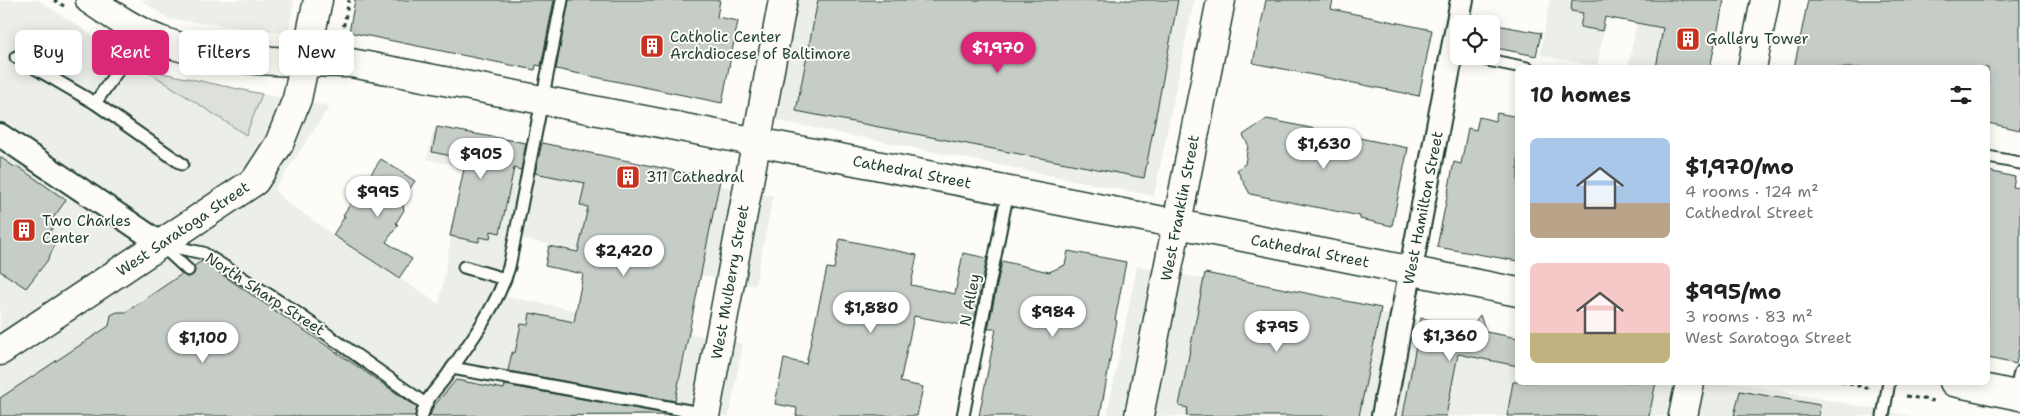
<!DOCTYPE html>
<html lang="en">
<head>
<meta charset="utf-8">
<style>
  :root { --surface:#fff; --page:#f6f6f6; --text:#222; --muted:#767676; --accent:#db2777 }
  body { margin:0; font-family:"Shantell Sans",sans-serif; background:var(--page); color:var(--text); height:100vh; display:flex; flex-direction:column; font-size:19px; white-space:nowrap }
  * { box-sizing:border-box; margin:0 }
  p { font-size:16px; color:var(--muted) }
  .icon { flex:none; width:28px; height:28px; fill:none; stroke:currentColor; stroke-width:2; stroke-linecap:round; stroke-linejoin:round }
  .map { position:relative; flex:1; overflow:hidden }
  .panel { position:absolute; left:1515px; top:65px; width:475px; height:320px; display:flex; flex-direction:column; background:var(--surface); border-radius:8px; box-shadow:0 2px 12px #0003 }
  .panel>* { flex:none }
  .top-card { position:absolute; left:15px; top:30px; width:475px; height:45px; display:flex; gap:10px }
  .controls { position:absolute; left:1450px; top:15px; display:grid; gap:10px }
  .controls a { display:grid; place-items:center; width:50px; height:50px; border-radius:8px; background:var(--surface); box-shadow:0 2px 12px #0003; font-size:25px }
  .price { position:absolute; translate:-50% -42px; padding:0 11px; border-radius:18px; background:#fff; color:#222; font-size:16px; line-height:32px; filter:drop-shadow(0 1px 2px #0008) }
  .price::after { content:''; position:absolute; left:50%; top:30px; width:15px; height:11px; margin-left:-8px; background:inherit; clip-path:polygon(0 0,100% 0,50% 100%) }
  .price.current { background:var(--accent); color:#fff }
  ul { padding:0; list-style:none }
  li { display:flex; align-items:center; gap:15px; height:125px; padding:0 15px }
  li span { display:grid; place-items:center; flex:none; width:140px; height:100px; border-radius:8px; color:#555 }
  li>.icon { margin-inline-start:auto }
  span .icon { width:60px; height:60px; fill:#fffc; stroke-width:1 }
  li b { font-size:21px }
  h2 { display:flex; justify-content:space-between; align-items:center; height:60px; padding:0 15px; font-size:21px }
  .chip { padding:0 18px; border-radius:8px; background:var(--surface); box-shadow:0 2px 12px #0003; font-size:18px; line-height:45px }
  .chip.current { background:var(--accent); color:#fff }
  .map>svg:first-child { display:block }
  .built { fill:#eceee9 }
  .green { fill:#dde0db; stroke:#7e8e88 }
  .building { fill:#c6cdc7; stroke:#1f3d34 }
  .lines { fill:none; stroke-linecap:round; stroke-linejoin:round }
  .lane-casing { stroke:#1f3d34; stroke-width:15 }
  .street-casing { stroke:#1f3d34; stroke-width:26 }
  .secondary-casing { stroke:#1f3d34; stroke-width:31 }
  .primary-casing { stroke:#1f3d34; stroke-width:31 }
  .path { stroke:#1f3d34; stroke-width:3; stroke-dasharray:4 4; stroke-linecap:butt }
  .lane { stroke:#fdfcf7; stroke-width:11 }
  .street { stroke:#fdfcf7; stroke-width:22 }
  .secondary { stroke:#fdfcf7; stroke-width:28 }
  .primary { stroke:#fdfcf7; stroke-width:28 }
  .labels { text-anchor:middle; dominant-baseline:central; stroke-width:4; stroke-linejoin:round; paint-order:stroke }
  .poi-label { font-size:15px; fill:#1f3d34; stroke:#fdfcf7; text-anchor:start }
  .street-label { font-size:15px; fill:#1f3d34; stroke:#fdfcf7 }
</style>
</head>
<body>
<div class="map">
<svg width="2020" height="416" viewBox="0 0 2020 416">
  <rect width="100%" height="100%" fill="#fdfcf7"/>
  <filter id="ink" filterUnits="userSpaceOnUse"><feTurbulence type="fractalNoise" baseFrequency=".02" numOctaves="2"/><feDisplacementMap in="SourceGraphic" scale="10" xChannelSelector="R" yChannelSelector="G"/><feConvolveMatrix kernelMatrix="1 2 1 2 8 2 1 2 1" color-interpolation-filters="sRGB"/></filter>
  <g filter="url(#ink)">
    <g class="built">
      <polygon points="0,0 38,0 245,134 262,94 330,106 274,190 287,202 335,236 439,304 464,167 427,159 434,127 773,196 755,286 513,237 500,295 743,344 729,416 0,416"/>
      <polygon points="141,0 294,0 288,33 169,19"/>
      <polygon points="798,0 1194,0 1154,196 774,120"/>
      <polygon points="1550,0 1610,0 1597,66 1540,55"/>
      <polygon points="1641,0 1673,0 1659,67 1628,68"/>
      <polygon points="1137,266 1517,340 1518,382 1738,383 1911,416 1107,416"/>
    </g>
    <polygon class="green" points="144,69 262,94 246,135"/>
    <g class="building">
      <polygon points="355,0 554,0 541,66 536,65 535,70 349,32"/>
      <polygon points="569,0 720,0 717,17 738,21 722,103 556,69"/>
      <polygon points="818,0 1178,0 1144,178 796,111"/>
      <polygon points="1266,0 1333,0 1331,9 1432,30 1419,96 1253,63"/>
      <polygon points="1572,0 1724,0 1710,68 1656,68 1663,28 1605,17 1602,31 1580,27 1583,13 1571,11"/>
      <polygon points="1808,0 2020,0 2020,130 1988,123 1988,68 1794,68"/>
      <polygon points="1491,24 1541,33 1536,56 1491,47"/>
      <polygon points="1497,113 1518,117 1518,261 1437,247 1454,162 1461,164 1468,128 1476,130 1479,117 1495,121"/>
      <polygon points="1267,119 1408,148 1392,226 1360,219 1360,216 1250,194 1237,170 1245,164 1248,145 1243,135"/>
      <polygon points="437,127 526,143 521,170 514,168 500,233 491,231 490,239 479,237 479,242 450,236 466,159 432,152"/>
      <polygon points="542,143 720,180 675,401 508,371 512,352 515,353 521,324 528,325 530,313 574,322 583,274 545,266 549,246 578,252 588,207 580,205 585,183 535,173"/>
      <polygon points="0,157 16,168 17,166 66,200 49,224 53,227 49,233 58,239 47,261 26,288 0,271"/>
      <polygon points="381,159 415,181 402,200 404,210 396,223 398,225 386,242 412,259 399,278 333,235 345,216 343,215"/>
      <polygon points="1988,171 2015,177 2013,187 2020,188 2020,344 2016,364 1988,358"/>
      <polygon points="840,239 917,255 911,285 955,294 963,253 987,258 973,327 914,316 900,382 923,387 917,416 796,416 797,408 775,404 784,359 806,364 827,268 834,269"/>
      <polygon points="1068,251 1126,262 1115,320 1117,321 1100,416 979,416 996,329 988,329 1002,261 1049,272 1065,265"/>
      <polygon points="202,261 417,407 415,416 0,416 0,398 109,326 111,315 117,312 126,312 182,274 187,277 193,275 195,271 194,266"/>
      <polygon points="1205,273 1381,308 1359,416 1186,416 1188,408 1179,406"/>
      <polygon points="1480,315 1486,332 1518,338 1518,366 1458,354 1446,416 1403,416 1421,318 1470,328"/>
      <polygon points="456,380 504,389 505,385 672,415 430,416 433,407"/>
      <polygon points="1513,382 1656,382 1649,416 1507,416"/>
      <polygon points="1740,391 1820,405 1819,416 1734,416"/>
    </g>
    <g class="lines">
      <g class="lane-casing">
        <g id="lane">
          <polyline points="1468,56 1527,68"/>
          <polyline points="16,57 95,103 144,33"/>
          <polyline points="95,103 182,164"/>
          <polyline points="1988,157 2020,163"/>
          <polyline points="161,245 188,270"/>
          <polyline points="165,245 203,253 294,311 424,403"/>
          <polyline points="464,267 505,279"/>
          <polyline points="452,368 706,414"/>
          <polyline points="2015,395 2020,372"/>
          <path d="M422 416C426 396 437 390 448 374 471 341 497 306 509 267L562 0"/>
          <polyline points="963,416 1008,191"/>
          <polyline points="1883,416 1889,382"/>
        </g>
      </g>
      <g class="street-casing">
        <g id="street">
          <polyline points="0,135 160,243"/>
          <polyline points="1383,416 1462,0"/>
        </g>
      </g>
      <g class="secondary-casing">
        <g id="secondary">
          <path d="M90 0C112 15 134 30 159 40 221 63 287 62 351 63L367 66 1143 217 1518 292"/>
          <polyline points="1752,68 1765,0"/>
          <polyline points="0,351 255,181 279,144 297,99 318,0"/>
          <polyline points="1954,382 2020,396"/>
          <polyline points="1683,416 1690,382"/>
        </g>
      </g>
      <g class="primary-casing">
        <g id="primary">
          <polyline points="705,416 783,0"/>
          <polyline points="1139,416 1221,0"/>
        </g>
      </g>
      <g class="path">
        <polyline points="54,0 64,6"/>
        <polyline points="342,34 349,0"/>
        <polyline points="1841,382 1871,389"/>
        <polyline points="1906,396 1934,401"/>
      </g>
      <use href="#lane" class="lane"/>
      <use href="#street" class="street"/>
      <use href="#secondary" class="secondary"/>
      <use href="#primary" class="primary"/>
    </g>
  </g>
  <defs>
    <g id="building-square" transform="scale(1.25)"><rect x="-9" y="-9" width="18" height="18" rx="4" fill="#c8321e" stroke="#fdfcf7"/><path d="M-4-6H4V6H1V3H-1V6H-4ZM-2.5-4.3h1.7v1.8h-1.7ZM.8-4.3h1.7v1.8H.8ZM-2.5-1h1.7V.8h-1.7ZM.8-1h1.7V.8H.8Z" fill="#fff"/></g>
  </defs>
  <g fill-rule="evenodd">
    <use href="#building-square" x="1688" y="39"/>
    <use href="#building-square" x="652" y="46"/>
    <use href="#building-square" x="628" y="177"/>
    <use href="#building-square" x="24" y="230"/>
  </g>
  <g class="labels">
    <g class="poi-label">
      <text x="670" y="37">Catholic Center<tspan x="670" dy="17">Archdiocese of Baltimore</tspan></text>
      <text x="1706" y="39">Gallery Tower</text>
      <text x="646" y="177">311 Cathedral</text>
      <text x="42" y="221">Two Charles<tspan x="42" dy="17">Center</tspan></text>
    </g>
    <g class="street-label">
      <text transform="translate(912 172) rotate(11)">Cathedral Street</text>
      <text transform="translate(1180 208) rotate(-79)">West Franklin Street</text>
      <text transform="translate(1423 208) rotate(-79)">West Hamilton Street</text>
      <text transform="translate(183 229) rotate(-34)">West Saratoga Street</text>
      <text transform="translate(1310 251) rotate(11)">Cathedral Street</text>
      <text transform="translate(730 282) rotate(-80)">West Mulberry Street</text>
      <text transform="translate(265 294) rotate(33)">North Sharp Street</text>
      <text transform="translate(970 300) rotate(-79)">N Alley</text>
    </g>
  </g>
</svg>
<div class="controls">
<a><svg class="icon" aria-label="locate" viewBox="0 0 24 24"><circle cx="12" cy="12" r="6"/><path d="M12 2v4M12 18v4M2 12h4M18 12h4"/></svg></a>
</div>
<b class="price current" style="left:998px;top:74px">$1,970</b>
<b class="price" style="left:1324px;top:170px">$1,630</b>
<b class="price" style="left:481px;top:180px">$905</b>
<b class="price" style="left:378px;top:218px">$995</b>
<b class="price" style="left:624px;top:277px">$2,420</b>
<b class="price" style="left:871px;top:334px">$1,880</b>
<b class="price" style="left:1053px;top:338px">$984</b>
<b class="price" style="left:1277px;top:353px">$795</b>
<b class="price" style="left:1450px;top:362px">$1,360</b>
<b class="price" style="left:203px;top:364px">$1,100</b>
<div class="top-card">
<a class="chip">Buy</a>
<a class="chip current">Rent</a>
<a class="chip">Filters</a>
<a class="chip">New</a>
</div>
<section class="panel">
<h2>10 homes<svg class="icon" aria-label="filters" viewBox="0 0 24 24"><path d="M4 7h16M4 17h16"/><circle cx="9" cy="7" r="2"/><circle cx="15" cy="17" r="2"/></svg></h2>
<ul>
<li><span style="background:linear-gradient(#a9c7e8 65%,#b9a48a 0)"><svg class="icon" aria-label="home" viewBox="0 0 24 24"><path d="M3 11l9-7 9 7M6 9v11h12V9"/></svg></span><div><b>$1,970/mo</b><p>4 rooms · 124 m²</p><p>Cathedral Street</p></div></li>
<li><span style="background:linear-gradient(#f6c9c9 70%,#c2b280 0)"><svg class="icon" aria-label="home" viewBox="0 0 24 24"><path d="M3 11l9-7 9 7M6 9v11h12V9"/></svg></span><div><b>$995/mo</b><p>3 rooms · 83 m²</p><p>West Saratoga Street</p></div></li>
</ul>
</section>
</div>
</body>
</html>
